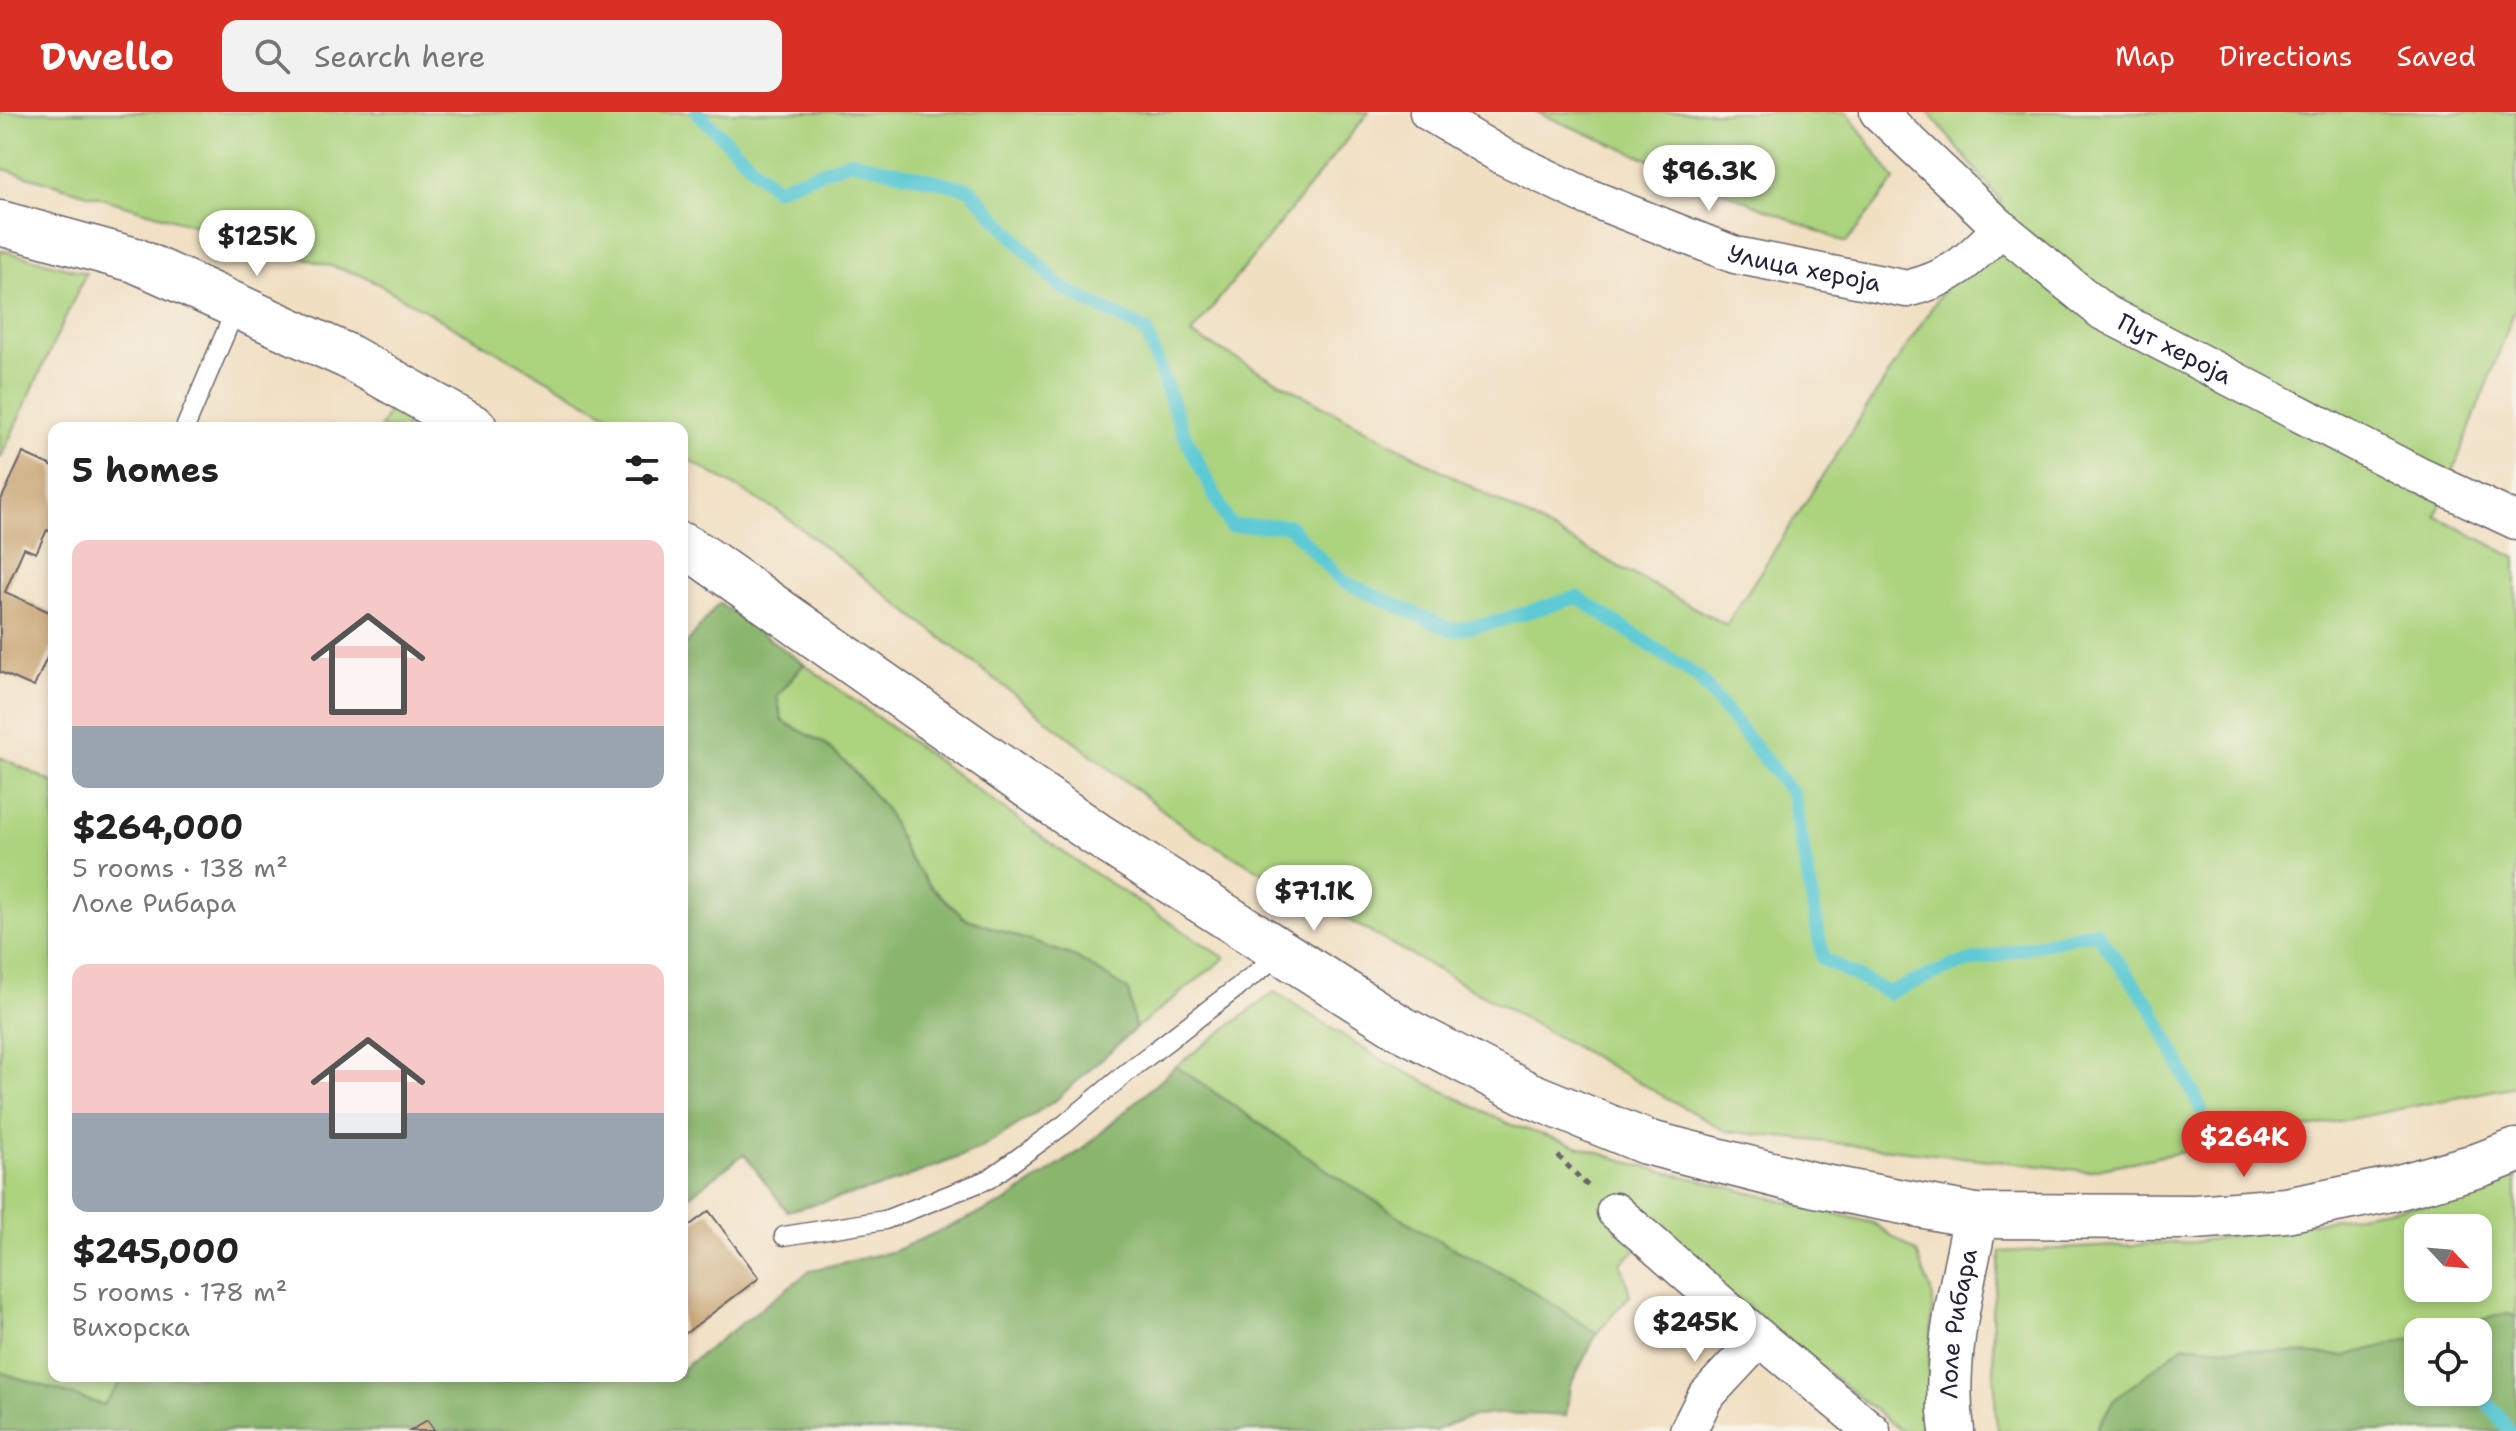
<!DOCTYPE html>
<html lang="en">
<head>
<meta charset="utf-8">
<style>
  :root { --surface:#fff; --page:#f2f2f2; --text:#222; --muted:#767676; --accent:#d93025 }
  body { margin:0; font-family:"Shantell Sans",sans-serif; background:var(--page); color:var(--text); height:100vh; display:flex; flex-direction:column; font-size:30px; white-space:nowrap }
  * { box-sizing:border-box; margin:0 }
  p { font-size:26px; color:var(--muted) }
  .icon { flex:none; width:44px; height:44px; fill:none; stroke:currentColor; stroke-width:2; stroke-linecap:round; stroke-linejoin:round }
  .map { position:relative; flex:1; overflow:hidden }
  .panel { position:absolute; left:48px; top:310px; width:640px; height:960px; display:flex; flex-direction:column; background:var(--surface); border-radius:16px; box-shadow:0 4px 12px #0003 }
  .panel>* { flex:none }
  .needle { width:52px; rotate:116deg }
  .tools { position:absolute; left:2404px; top:1102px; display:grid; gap:16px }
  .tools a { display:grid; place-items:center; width:88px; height:88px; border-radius:16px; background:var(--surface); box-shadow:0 4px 12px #0003; font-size:40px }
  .price { position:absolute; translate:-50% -68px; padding:0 18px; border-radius:28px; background:#fff; color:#222; font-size:26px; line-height:52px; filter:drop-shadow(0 2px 4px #0008) }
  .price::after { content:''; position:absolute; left:50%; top:48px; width:24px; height:18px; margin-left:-12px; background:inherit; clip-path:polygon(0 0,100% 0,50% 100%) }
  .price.on { background:var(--accent); color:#fff }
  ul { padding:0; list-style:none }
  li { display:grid; align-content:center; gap:16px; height:424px; padding:0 24px }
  li span { display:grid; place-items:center; height:248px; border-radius:16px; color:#555 }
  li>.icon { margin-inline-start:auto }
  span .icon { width:144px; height:144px; fill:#fffc; stroke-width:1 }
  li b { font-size:34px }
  h2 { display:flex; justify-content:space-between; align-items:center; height:96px; padding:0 24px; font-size:34px }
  header { display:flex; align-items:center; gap:48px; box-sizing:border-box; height:112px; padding:0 40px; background:var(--accent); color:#fff }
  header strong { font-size:38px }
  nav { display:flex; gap:44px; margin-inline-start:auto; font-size:28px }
  .search { width:560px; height:72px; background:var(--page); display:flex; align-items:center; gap:20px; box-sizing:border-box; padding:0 28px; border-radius:16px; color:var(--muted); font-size:30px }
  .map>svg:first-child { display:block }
  .green { fill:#acd37e; stroke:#677a5c; stroke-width:2; fill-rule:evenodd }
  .forest { fill:#89b56d; stroke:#566c54; stroke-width:2 }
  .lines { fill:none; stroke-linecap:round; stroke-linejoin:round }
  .stream { stroke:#5cc9d4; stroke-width:14 }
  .building { fill:#c7a371 }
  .service-casing { stroke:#6a646a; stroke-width:21 }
  .minor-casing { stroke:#6a646a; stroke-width:39 }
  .tertiary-casing { stroke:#6a646a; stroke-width:47 }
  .secondary-casing { stroke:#6a646a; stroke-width:47 }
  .path { stroke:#6a646a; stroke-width:5; stroke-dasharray:6 6; stroke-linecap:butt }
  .service { stroke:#fff; stroke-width:18 }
  .minor { stroke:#fff; stroke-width:36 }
  .tertiary { stroke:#fff; stroke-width:44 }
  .secondary { stroke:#fff; stroke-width:44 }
  .labels { text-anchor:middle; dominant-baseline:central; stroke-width:6; stroke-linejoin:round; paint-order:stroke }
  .street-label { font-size:24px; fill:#22223b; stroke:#f7f3e8 }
</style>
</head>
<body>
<header>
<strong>Dwello</strong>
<div class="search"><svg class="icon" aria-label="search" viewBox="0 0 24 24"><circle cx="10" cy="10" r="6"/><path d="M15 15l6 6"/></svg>Search here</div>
<nav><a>Map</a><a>Directions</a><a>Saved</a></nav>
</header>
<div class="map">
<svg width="2516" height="1319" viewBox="0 0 2516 1319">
  <rect width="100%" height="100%" fill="#f7f3e8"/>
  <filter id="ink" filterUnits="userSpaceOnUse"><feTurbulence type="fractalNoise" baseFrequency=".0125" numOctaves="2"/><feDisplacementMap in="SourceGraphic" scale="16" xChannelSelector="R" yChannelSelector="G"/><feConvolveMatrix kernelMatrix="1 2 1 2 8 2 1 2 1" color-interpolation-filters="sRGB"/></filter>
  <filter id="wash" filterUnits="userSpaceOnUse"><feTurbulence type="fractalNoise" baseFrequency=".006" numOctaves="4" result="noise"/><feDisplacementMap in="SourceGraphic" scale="32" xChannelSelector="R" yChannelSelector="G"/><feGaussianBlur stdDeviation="1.8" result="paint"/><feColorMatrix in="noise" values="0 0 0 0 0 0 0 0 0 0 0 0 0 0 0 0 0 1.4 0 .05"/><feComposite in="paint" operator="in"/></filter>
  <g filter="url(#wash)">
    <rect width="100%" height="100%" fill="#f1dfc2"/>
    <g class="green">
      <polygon points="0,0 1369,0 1191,222 1726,513 2001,89 1928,0 2516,0 2516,195 2436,404 2516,446 2516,974 2087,1059 1726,1019 1191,720 781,401 682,344 682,316 632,316 364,164 0,56"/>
      <polygon points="1536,0 1847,0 1895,68 1846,131"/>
      <polygon points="0,138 86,161 0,347"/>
      <polygon points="390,296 424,316 380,316"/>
      <polygon points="804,552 1074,748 1225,846 1135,917 1128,878 1076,845 965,806 931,775 907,743 887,699 852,657 824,631 782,609 777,584"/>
      <polygon points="0,645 54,671 54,1264 126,1264 103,1293 0,1260"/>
      <polygon points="1275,880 1380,947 1509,1012 1638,1053 1873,1111 1917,1141 1933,1185 1926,1306 1918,1319 1901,1319 1653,1121 1621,1151 1630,1183 1597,1221 1515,1168 1430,1124 1330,1060 1176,954"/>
      <path d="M2516 1064V1319H1998L1996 1306 1992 1198 2001 1140 2194 1130 2442 1089ZM2418 1116H2478V1176H2418ZM2418 1220H2478V1280H2418Z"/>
    </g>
    <g class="forest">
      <polygon points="719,491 804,552 777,584 782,609 824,631 852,657 887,699 907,743 931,775 964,806 1076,845 1128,878 1135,917 1056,988 980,1037 884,1074 787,1099 744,1042 682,1090 682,537"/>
      <path d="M1176 954 1330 1060 1430 1124 1515 1168 1597 1221 1570 1274 1566 1304C1517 1302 1479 1295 1435 1319H0V1260L103 1293 126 1264H666L669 1267 673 1264H682V1257L811 1158 894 1139 1005 1090 1084 1036Z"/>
      <polygon points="2507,1201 2516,1205 2516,1319 2095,1319 2114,1288 2184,1233 2345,1244 2418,1225 2418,1280 2478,1280 2478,1220 2435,1220"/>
    </g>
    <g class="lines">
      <g class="stream">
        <polyline points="697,0 775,77 851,49 970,77 1059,174 1146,219 1182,318 1230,414 1288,413 1342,469 1452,518 1488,512 1577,485 1698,565 1793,682 1823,847 1889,881 1952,854 2095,819 2152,896 2201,997"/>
        <polyline points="2428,1217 2430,1220"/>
        <polyline points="2478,1279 2510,1319"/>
      </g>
    </g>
    <g id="blocks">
      <g class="building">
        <polygon points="23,341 54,355 54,421 47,418 36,441 24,436 5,480 54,502 54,530 34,575 0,560 0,390"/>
        <polygon points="709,1099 759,1166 682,1224 682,1119"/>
        <polygon points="427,1308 435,1319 410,1319"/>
      </g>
    </g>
  </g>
  <g filter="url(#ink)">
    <use href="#blocks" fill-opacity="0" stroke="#6a646a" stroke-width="2"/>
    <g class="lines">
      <g class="service-casing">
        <g id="service">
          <polyline points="185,316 237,194"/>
          <polyline points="784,1124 885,1108 989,1067 1065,1012 1126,961 1282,841"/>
        </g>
      </g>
      <g class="minor-casing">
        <g id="minor">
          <path id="s1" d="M1428 0 1502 44 1588 85 1735 143 1907 177C1953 166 1969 148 2001 116"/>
          <path id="s2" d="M1878 0 2001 116 2103 200 2418 363 2516 409"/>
          <polyline points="1615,1099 1760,1226 1872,1319"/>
          <polyline points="1688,1319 1705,1285 1760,1226"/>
        </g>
      </g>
      <g class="tertiary-casing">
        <g id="tertiary">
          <path id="s3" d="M1952 1319C1942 1246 1962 1175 1976 1104"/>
        </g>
      </g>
      <g class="secondary-casing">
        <g id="secondary">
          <polyline points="0,111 135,148 349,245 475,316"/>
          <polyline points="682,433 700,443 1096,722 1401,916 1528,982 1646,1030 1815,1073 1976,1104 2195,1105 2286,1098 2392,1077 2479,1053 2516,1039"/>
        </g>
      </g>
      <polyline class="path" points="1558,1044 1588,1074"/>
      <use href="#service" class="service"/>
      <use href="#minor" class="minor"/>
      <use href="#tertiary" class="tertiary"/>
      <use href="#secondary" class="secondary"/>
    </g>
  </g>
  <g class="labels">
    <g class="street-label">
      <text stroke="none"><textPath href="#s1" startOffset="410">Улица хероја</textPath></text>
      <text stroke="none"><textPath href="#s2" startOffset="382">Пут хероја</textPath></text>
      <text stroke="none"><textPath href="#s3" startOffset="108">Лоле Рибара</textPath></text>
    </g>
  </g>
</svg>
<div class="tools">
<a><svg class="needle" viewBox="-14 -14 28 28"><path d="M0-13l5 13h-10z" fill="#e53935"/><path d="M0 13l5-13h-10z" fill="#767676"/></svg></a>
<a><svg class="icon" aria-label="locate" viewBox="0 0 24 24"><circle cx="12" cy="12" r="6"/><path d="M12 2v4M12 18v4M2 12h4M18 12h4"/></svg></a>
</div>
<b class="price" style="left:1709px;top:101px">$96.3K</b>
<b class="price" style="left:257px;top:166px">$125K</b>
<b class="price" style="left:1314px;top:821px">$71.1K</b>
<b class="price on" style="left:2244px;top:1067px">$264K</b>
<b class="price" style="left:1695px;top:1252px">$245K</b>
<section class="panel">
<h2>5 homes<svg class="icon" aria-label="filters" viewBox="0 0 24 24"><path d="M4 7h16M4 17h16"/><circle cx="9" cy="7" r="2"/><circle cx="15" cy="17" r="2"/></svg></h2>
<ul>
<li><span style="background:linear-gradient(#f6c9c9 75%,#9aa5b1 0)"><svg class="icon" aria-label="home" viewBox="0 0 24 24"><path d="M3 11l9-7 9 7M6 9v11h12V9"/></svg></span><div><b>$264,000</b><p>5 rooms · 138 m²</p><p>Лоле Рибара</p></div></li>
<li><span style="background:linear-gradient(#f6c9c9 60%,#9aa5b1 0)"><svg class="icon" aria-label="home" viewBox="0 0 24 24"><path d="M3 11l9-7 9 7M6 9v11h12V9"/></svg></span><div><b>$245,000</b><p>5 rooms · 178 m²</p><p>Вихорска</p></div></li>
</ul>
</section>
</div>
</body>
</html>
